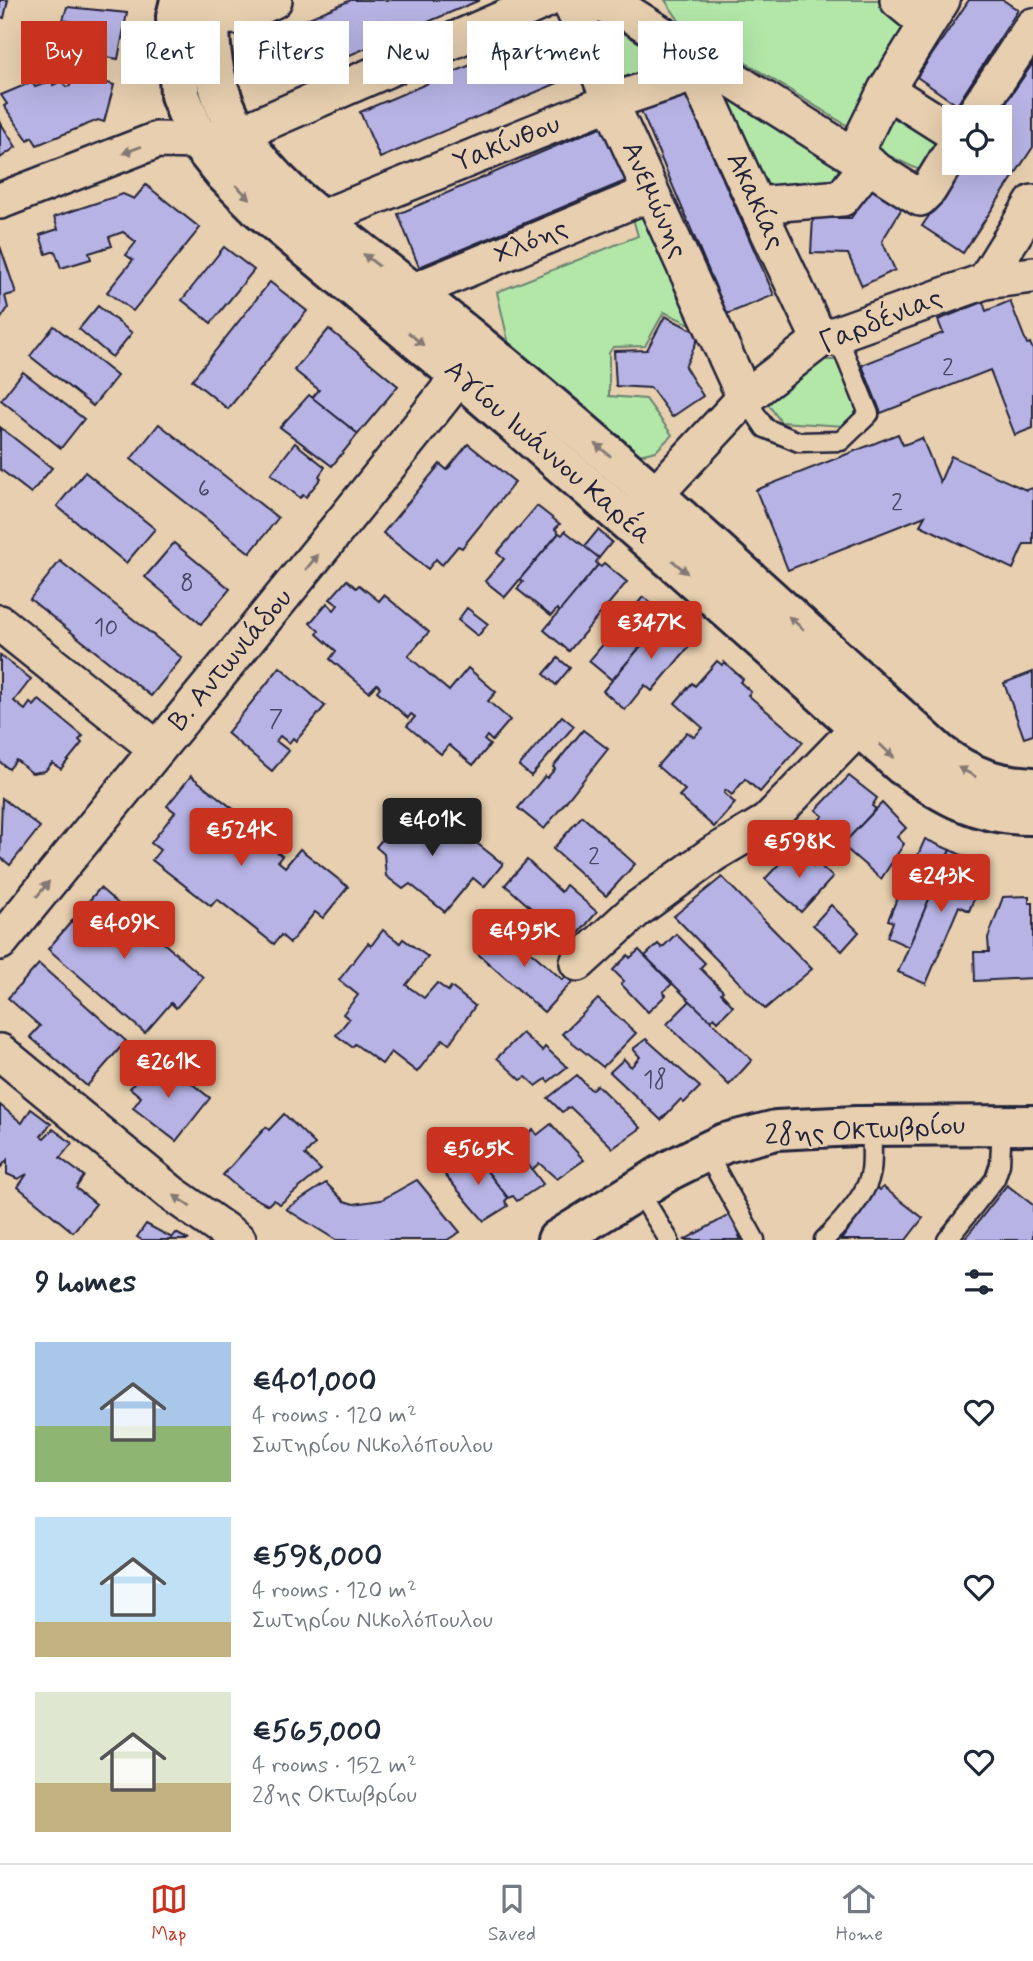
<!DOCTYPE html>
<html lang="en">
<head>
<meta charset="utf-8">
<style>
  :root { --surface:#fff; --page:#f2f2f3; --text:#1f2937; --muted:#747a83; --line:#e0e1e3; --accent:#c8321e }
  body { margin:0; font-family:Mynerve,sans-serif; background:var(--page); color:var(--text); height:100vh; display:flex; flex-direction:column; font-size:26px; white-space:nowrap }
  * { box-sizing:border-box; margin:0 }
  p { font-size:23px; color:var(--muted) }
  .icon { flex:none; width:38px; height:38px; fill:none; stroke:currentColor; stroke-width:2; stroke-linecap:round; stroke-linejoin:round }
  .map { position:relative; height:1240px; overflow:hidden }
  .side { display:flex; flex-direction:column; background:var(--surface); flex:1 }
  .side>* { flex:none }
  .banner { position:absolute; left:21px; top:21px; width:992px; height:63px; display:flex; gap:14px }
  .fabs { position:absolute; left:942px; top:105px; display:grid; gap:14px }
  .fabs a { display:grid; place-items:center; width:70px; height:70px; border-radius:0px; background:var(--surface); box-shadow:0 7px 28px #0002; font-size:35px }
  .price { position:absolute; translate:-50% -60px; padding:0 16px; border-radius:7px; background:var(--accent); color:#fff; font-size:23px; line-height:46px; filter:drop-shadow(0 2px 4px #0008) }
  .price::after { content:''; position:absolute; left:50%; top:42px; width:21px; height:16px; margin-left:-10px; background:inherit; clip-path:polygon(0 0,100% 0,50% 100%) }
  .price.current { background:#222; color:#fff }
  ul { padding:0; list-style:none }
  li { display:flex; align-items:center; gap:21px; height:175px; padding:0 35px }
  li span { display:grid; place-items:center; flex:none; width:196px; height:140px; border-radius:0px; color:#555 }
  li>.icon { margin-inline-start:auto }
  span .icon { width:84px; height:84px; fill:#fffc; stroke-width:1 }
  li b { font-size:30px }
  h2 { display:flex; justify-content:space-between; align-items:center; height:84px; padding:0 35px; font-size:30px }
  .tag { padding:0 24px; border-radius:0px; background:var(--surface); box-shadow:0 7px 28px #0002; font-size:24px; line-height:63px }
  .tag.current { background:var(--accent); color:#fff }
  .tab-bar { display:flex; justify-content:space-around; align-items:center; height:98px; border-top:2px solid var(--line); background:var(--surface); font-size:19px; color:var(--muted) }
  .tab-bar a { display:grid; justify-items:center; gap:4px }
  .tab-bar .current { color:var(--accent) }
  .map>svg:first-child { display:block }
  .green { fill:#b3e7a8; stroke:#6a8472; stroke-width:2 }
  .building { fill:#b7b4e5; stroke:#22223b; stroke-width:2 }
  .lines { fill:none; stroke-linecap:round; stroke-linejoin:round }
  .lane-casing { stroke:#22223b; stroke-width:23 }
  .street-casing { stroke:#22223b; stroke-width:40 }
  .secondary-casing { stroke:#22223b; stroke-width:44 }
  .lane { stroke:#e7cfaf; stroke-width:18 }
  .street { stroke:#e7cfaf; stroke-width:35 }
  .secondary { stroke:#e7cfaf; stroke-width:38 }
  .oneway { fill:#847875 }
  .labels { text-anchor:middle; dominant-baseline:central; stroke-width:5; stroke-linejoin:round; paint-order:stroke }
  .number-label { font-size:24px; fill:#474666 }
  .street-label { font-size:28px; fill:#22223b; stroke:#e7cfaf }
</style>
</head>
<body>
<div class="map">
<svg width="1033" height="1240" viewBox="0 0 1033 1240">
  <rect width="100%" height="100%" fill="#e7cfaf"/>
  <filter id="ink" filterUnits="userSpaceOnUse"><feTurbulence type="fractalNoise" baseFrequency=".0143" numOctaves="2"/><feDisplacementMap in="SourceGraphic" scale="14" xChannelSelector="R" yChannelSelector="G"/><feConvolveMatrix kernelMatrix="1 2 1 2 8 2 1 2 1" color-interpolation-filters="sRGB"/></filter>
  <g filter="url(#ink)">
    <g class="green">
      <polygon points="665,0 882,0 909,24 851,128 680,22"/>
      <polygon points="618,22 663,50 659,75 634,86 618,78 605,40"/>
      <polygon points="729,85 844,160 832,181 761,192 722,98"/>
      <polygon points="885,109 940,144 926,168 917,169 877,150 871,135"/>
      <polygon points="640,213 657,233 701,329 664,312 645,346 613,347 609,353 609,396 646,399 672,435 656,451 639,455 510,349 497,292 638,236 632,215"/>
      <polygon points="823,360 836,360 858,409 845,426 781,422 768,404"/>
    </g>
    <g class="building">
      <polygon points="0,0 8,0 4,18 0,17"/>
      <polygon points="351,0 480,0 286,82 267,36"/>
      <polygon points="969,0 1003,0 1018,10 957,105 917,77"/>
      <polygon points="67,7 127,13 118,59 66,50 73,22 63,20"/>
      <polygon points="565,25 586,71 380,158 360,112"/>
      <polygon points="1033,63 1033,147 963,253 922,226 965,163 999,163 999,117 996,117"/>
      <polygon points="75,73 114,85 104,122 98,120 37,145 32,137 28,140 4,106 7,104 1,95 32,82 35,87 53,81 53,85 62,81 66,87 70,86"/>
      <polygon points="683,88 774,295 727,314 639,106"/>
      <polygon points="0,122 16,147 0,158"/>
      <polygon points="605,125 630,179 419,267 398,214"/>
      <polygon points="146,185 200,228 133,311 107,292 133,260 126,255 136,242 123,232 109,237 112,246 89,253 91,259 61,268 55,251 46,254 40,235 58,229 54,217 123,194 134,199"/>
      <polygon points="872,188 902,208 882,241 895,270 862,286 848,254 811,253 813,218 851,218"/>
      <polygon points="0,246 16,293 5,296 8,308 0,320"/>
      <polygon points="224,247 254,270 211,323 182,300"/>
      <polygon points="270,282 307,311 228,409 192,380"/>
      <polygon points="1010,301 1027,344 1030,343 1033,350 1033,428 1015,435 990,370 881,413 862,365 943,333 938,320 983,302 986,311"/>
      <polygon points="98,306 132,333 112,357 79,329"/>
      <polygon points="665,316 700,334 685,367 703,396 672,417 651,388 616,386 614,351 647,350"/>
      <polygon points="54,326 117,376 93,406 30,356"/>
      <polygon points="329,329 398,386 358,434 312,398 319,390 294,370"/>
      <polygon points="23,372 84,419 61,448 1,400"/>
      <polygon points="309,395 358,434 332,466 280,427"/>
      <polygon points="159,424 278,518 250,553 131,459"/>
      <polygon points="0,427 52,468 31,493 0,469"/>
      <polygon points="898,434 903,445 922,438 940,482 951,456 1026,490 1033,488 1033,544 1024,544 1013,569 920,525 925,516 788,570 756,490"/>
      <polygon points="295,443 325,467 319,476 321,478 306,497 303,495 300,498 271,474"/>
      <polygon points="468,444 515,482 462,548 458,546 442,565 436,559 428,569 383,533 440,464 447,470"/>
      <polygon points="85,472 155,529 126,563 57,506"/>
      <polygon points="537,506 560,524 555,529 559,533 505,597 485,581 504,559 497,553"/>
      <polygon points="598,530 612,542 599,558 584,547"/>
      <polygon points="565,531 599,558 596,562 598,565 560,612 557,609 551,616 517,589 523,582 520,579 559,533 562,535"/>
      <polygon points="174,543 230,589 201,624 145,577"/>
      <polygon points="60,561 182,658 151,696 30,599"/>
      <polygon points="604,563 627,582 569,651 544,630 598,565 601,567"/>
      <polygon points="347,580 356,588 359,585 379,601 384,595 429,632 408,656 449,691 468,668 496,692 488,701 510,720 492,741 487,736 484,740 490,745 473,765 449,745 441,754 407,726 415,717 411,714 408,718 377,691 380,687 377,684 369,692 330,659 336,651 317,634 319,631 310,623 327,603 334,610 338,605 330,599"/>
      <polygon points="643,597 667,616 612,680 589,661"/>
      <polygon points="467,608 488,624 478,636 458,620"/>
      <polygon points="669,613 697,637 652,691 645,685 625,710 603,691"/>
      <polygon points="0,655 31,679 14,701 25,710 30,703 34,706 39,700 83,736 79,740 82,743 61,769 52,763 45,771 32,773 16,760 9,769 0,762"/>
      <polygon points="558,658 570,668 556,685 544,674"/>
      <polygon points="717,661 722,665 724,662 743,679 740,682 751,692 748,695 803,742 760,792 745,779 732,795 726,790 724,793 735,803 714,827 679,796 685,790 657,766 687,732 694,737 703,728 675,703 692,683 695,686"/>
      <polygon points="280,667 325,706 296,741 293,738 289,743 280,736 276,741 289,751 272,771 227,733"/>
      <polygon points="1033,672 1033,735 1024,738 1004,683"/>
      <polygon points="562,716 574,726 531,776 519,766"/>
      <polygon points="583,730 608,749 544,829 518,808 545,776 547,778 555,769 553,767"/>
      <polygon points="191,776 241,815 225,834 232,840 236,835 255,850 263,841 282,856 278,861 285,867 300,849 348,887 323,918 315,912 290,943 281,935 274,944 217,899 211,906 152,860 160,850 151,843 175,812 167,806"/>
      <polygon points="849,776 877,798 872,806 876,809 848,839 843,835 839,838 819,820 823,816 816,810"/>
      <polygon points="2,798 40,827 10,865 0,857"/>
      <polygon points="397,801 415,815 423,806 439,820 428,831 440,841 446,837 450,838 453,844 464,833 503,864 484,887 473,878 445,912 410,884 403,889 386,876 384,854 376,847 393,826 383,818"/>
      <polygon points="882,803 906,828 897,837 904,844 881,879 842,845"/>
      <polygon points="582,816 635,864 606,896 553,849"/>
      <polygon points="925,839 950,850 909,947 887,937 893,922 888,920 904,882 901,880 909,862 914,864"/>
      <polygon points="794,848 813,866 816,862 833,877 801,912 765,879"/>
      <polygon points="950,850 985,865 975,888 978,889 969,911 959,906 926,984 898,972"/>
      <polygon points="527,860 561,892 566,885 597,912 569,945 538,918 540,916 505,885"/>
      <polygon points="722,877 812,969 765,1009 674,916"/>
      <polygon points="100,888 203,977 176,1008 171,1003 145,1033 48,949"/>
      <polygon points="1029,896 1029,903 1033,903 1033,978 975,981 974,952 989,952 988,938 1003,897"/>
      <polygon points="831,905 859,932 842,951 813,925"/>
      <polygon points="505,923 512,928 508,932 563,980 566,976 572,982 544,1012 478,954"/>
      <polygon points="383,930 400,943 403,939 428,957 406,985 424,998 437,983 448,991 451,987 475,1006 449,1044 443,1039 417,1072 391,1052 382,1064 355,1044 352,1047 336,1035 349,1019 343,1014 358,995 339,980 368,943 371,946"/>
      <polygon points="676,934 705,963 700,968 723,991 721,993 733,1006 718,1021 714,1017 710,1021 645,956 658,944 662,948"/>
      <polygon points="639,950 672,984 663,992 666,995 648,1012 621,984 624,981 613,970 628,955 630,958"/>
      <polygon points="39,964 126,1041 87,1086 30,1037 40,1026 8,998"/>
      <polygon points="598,999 636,1033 603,1067 562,1034"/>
      <polygon points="690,1001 752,1060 729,1085 667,1024"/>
      <polygon points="522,1033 542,1051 545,1047 567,1067 548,1082 546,1079 536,1086 526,1077 521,1080 497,1058"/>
      <polygon points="646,1039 700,1087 684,1103 680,1100 661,1120 610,1072 624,1059 631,1067 640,1057 633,1049"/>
      <polygon points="162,1060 210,1098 176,1141 133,1108 141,1097 130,1088 146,1069 152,1074"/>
      <polygon points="577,1075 591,1090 597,1085 641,1128 613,1148 570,1107 562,1112 548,1098"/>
      <polygon points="0,1105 22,1123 31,1109 51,1124 41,1136 44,1138 53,1129 72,1143 60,1158 84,1176 76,1188 96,1204 73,1232 18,1187 27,1174 18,1179 7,1174 7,1160 0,1168"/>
      <polygon points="284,1114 315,1144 305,1155 321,1170 280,1204 273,1200 268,1205 243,1192 223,1175 266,1127 269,1130"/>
      <polygon points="551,1124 584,1160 557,1179 539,1163 532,1170 514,1146 533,1129 537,1135"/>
      <polygon points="508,1145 511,1149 514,1146 543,1184 517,1201 513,1196 508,1198 484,1167 494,1160 491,1157"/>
      <polygon points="467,1155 471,1160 474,1155 508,1198 505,1201 508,1206 484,1221 445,1175"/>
      <polygon points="417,1180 460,1232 447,1240 336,1240 286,1209 326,1183 344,1201 354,1204 381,1200"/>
      <polygon points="1007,1185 1033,1205 1033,1237 1031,1240 964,1240"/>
      <polygon points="883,1187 923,1218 906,1240 841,1240 868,1204 865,1202 877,1188 880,1190"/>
      <polygon points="731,1214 743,1234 739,1236 741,1240 684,1240"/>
      <polygon points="146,1224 172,1238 176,1233 189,1240 142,1240 137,1237"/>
    </g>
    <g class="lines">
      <g class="lane-casing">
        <g id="lane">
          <polyline points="745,398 765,428 799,442 841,441 869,414 843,350 824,342"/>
          <polyline points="706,1152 755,1240"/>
          <polyline points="638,1190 669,1240"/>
          <path d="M824 1240C840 1224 868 1194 871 1171 873 1157 871 1141 872 1126"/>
          <polyline points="947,1240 995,1179 1000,1164 1002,1125"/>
        </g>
      </g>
      <g class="street-casing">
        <g id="street">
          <polyline points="569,0 579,21 610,102 745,398"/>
          <polyline points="589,0 628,13 920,198 929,189 954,148"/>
          <polyline points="898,0 926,23"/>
          <polyline points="210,17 239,16 274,0"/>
          <polyline points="703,62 696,73 756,205 820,340"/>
          <polyline points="886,90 954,133"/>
          <polyline points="973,117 1033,26"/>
          <polyline points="854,155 886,90 942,0"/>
          <polyline points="0,201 157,140 198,141 239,134 546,0"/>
          <polyline points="756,205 842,198 869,164"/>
          <polyline points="319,219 610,102 696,73"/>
          <polyline points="985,281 1033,203"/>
          <polyline points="412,292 650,193"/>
          <polyline points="635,516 745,398 820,340 985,281 1033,275"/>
          <polyline points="0,623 156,748"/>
          <path d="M0 942C158 746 321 554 476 355"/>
          <polyline points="578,963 636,910 713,854 767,822 860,726"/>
          <polyline points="0,1052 171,1193 238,1240"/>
        </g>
      </g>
      <g class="secondary-casing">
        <g id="secondary">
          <path d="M180 0 176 17 180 95 198 141 223 172 260 209 460 376 680 567 902 765C944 795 979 816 1033 815"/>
          <path d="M214 0C204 44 216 97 240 135 271 183 316 216 360 251 402 284 445 317 487 352 643 480 791 618 940 754 971 777 995 785 1033 787"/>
          <polyline points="557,1240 670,1170 706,1152 725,1143 776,1130 856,1126 1033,1125"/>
        </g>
      </g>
      <use href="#lane" class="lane"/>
      <use href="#street" class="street"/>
      <use href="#secondary" class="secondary"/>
    </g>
    <defs><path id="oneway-solid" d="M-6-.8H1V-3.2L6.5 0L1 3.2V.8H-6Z" transform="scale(1.75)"/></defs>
    <g class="oneway">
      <use href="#oneway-solid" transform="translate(132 150) rotate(159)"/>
      <use href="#oneway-solid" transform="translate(243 192) rotate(44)"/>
      <use href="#oneway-solid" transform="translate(371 260) rotate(-142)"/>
      <use href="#oneway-solid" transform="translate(416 339) rotate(40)"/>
      <use href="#oneway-solid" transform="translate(603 450) rotate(-140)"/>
      <use href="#oneway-solid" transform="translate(312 562) rotate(-51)"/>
      <use href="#oneway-solid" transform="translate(680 567) rotate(41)"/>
      <use href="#oneway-solid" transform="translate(796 623) rotate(-138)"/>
      <use href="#oneway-solid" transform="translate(887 751) rotate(43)"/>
      <use href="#oneway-solid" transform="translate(967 772) rotate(-152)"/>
      <use href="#oneway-solid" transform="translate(43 889) rotate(-51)"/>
      <use href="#oneway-solid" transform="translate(182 1201) rotate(-145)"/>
    </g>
  </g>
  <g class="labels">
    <g class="number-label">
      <text x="948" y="368">2</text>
      <text x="204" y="489">6</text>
      <text x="897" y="503">2</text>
      <text x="187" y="583">8</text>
      <text x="106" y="628">10</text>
      <text x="276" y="719">7</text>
      <text x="594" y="857">2</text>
      <text x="655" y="1080">18</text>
    </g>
    <g class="street-label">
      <text transform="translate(507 144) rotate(-22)">Υακίνθου</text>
      <text transform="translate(654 200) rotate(66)">Ανεμώνης</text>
      <text transform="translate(755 201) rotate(65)">Ακακίας</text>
      <text transform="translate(531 242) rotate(-23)">Χλόης</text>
      <text transform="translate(881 321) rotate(-22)">Γαρδένιας</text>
      <text transform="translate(548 453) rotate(41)">Αγίου Ιωάννου Καρέα</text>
      <text transform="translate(231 660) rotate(-50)">Β. Αντωνιάδου</text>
      <text transform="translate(865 1131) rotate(-3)">28ης Οκτωβρίου</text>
    </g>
  </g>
</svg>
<div class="fabs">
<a><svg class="icon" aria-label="locate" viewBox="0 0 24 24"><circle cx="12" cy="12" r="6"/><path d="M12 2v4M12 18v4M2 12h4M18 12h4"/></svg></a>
</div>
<b class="price" style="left:651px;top:661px">€347K</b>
<b class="price current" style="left:432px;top:858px">€401K</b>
<b class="price" style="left:241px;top:868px">€524K</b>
<b class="price" style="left:799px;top:880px">€598K</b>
<b class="price" style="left:941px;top:914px">€243K</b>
<b class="price" style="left:124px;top:961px">€409K</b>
<b class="price" style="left:524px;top:969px">€495K</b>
<b class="price" style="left:168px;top:1100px">€261K</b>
<b class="price" style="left:478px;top:1187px">€565K</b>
<div class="banner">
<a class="tag current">Buy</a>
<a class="tag">Rent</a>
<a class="tag">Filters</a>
<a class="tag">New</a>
<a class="tag">Apartment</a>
<a class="tag">House</a>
</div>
</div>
<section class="side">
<h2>9 homes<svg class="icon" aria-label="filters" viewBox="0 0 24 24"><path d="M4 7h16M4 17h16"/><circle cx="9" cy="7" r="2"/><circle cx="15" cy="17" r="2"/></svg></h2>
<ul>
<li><span style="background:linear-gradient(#a9c7e8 60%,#8fb573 0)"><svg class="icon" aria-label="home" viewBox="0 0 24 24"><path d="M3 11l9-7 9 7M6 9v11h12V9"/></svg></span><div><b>€401,000</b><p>4 rooms · 120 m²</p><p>Σωτηρίου Νικολόπουλου</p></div><svg class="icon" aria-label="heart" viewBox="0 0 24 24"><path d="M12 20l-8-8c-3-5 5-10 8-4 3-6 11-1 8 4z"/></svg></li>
<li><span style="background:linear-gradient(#bfe0f5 75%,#c2b280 0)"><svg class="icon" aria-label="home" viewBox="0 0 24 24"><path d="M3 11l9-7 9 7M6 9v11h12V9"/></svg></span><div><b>€598,000</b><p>4 rooms · 120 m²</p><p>Σωτηρίου Νικολόπουλου</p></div><svg class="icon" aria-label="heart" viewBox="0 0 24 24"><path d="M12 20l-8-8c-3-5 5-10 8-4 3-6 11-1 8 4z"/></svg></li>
<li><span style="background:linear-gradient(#dfe7d0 65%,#c2b280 0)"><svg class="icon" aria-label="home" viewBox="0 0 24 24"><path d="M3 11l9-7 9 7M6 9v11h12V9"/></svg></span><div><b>€565,000</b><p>4 rooms · 152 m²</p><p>28ης Οκτωβρίου</p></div><svg class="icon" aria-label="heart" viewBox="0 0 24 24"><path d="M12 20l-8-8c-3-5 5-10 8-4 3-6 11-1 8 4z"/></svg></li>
</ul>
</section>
<nav class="tab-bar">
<a class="current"><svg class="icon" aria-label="map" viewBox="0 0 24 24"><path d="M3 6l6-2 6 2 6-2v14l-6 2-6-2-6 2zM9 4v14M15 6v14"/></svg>Map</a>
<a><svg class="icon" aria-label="saved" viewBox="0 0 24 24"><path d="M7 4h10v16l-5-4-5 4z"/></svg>Saved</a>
<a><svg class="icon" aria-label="home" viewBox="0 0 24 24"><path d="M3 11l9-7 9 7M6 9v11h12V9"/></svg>Home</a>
</nav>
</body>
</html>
